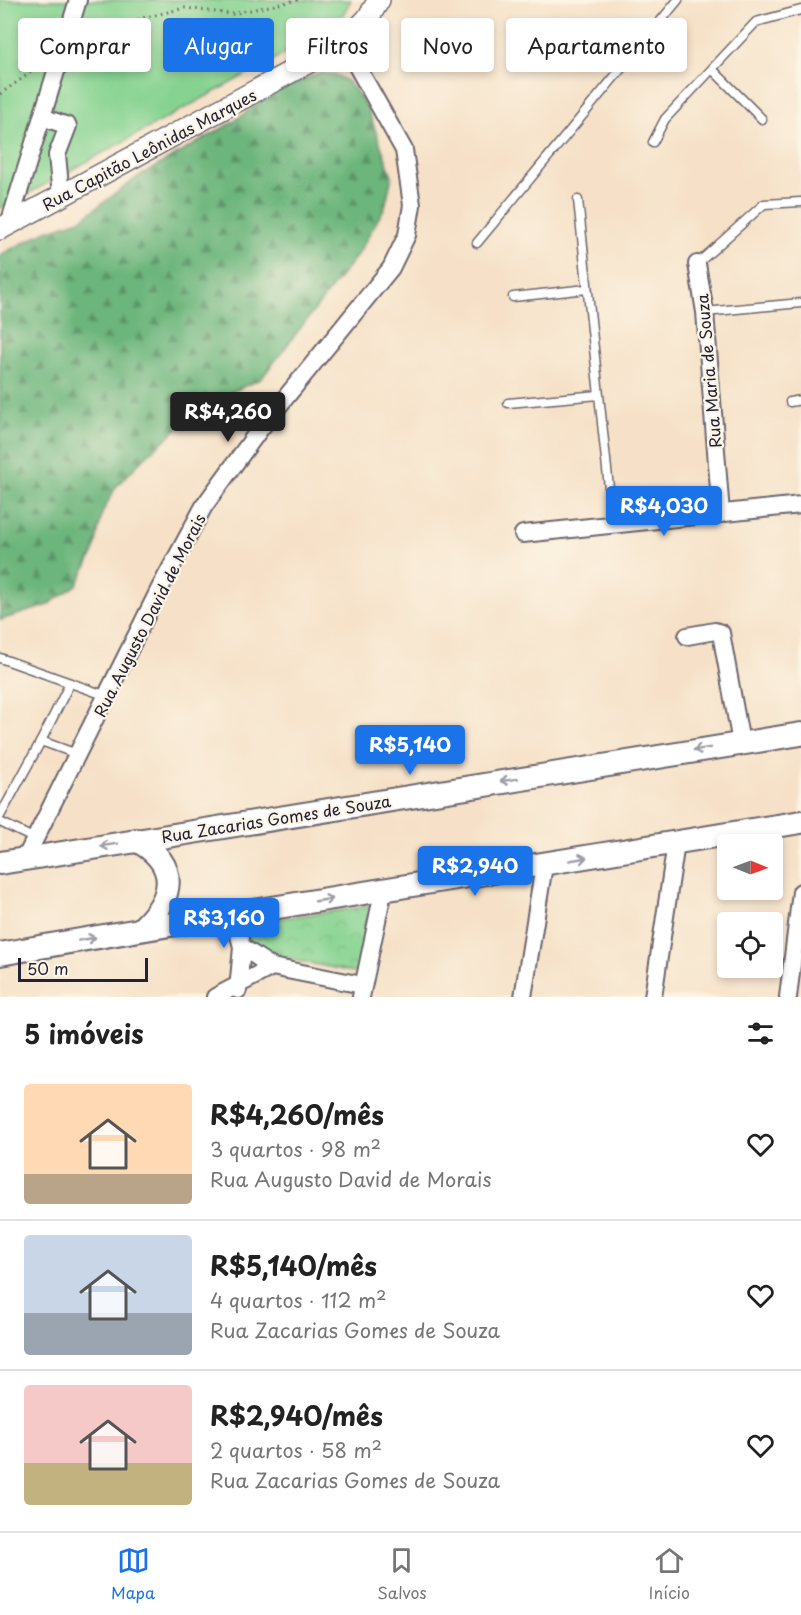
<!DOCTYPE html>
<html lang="pt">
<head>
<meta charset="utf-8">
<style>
  :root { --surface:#fff; --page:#f2f2f2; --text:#222; --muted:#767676; --line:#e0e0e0; --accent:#1a73e8 }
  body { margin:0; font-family:"Playpen Sans",sans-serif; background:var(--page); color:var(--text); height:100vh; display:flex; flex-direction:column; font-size:22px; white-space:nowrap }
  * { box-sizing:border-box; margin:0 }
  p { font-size:20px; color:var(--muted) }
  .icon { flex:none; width:33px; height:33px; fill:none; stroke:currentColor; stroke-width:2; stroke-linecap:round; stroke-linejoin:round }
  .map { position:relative; height:997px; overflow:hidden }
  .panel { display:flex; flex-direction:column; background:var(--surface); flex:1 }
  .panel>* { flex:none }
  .guide { position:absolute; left:18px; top:18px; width:765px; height:54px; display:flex; gap:12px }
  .needle { width:39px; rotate:91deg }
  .buttons { position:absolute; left:717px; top:834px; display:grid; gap:12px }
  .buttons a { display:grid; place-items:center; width:66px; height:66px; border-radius:6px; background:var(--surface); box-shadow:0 3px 9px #0003; font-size:30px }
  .scale { position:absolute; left:18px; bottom:15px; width:130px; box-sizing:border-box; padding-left:6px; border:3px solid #22223b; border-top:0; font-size:16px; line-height:21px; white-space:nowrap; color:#22223b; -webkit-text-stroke:4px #fcf5e5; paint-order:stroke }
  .price { position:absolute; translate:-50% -51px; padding:0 14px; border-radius:6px; background:var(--accent); color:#fff; font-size:20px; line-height:39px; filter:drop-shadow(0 2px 3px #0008) }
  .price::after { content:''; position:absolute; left:50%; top:36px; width:18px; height:14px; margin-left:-9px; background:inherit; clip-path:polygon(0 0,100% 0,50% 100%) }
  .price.active { background:#222; color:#fff }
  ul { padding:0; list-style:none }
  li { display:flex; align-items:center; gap:18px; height:150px; padding:0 24px }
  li+li { border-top:2px solid var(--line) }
  li span { display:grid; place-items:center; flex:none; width:168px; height:120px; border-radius:6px; color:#555 }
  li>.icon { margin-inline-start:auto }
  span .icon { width:72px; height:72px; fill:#fffc; stroke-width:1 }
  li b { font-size:26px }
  h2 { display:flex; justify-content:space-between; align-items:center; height:72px; padding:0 24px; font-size:26px }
  .chip { padding:0 21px; border-radius:6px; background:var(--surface); box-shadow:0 3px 9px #0003; font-size:21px; line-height:54px }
  .chip.active { background:var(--accent); color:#fff }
  .dock { display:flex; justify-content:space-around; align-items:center; height:84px; border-top:2px solid var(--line); background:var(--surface); font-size:16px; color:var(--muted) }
  .dock a { display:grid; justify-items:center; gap:3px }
  .dock .active { color:var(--accent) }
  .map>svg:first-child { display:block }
  .forest { fill:url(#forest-firs); stroke:#476c5b; stroke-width:1.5 }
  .park { fill:url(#park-crowns); stroke:#547a66; stroke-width:1.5 }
  .pitch { fill:#86d391; stroke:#547a66; stroke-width:1.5 }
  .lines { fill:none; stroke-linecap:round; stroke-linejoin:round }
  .service-casing { stroke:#6c656c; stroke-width:11 }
  .minor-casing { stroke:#6c656c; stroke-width:20 }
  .tertiary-casing { stroke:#6c656c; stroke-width:24 }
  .secondary-casing { stroke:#6c656c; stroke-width:26 }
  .path { stroke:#6c656c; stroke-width:3; stroke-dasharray:1.5 4.5; stroke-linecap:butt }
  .service { stroke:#fff; stroke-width:8 }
  .minor { stroke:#fff; stroke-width:16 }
  .tertiary { stroke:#fff; stroke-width:21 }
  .secondary { stroke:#fff; stroke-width:22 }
  .oneway { stroke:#9c9ca7 }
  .labels { text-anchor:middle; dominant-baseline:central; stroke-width:4.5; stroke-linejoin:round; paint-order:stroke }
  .street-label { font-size:16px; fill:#22223b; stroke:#fcf5e5 }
</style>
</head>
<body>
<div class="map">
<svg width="801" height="997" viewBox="0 0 801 997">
  <defs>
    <pattern id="forest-firs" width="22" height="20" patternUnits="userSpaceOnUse" patternTransform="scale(1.5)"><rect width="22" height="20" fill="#6cb57b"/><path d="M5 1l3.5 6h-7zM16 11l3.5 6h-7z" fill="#589366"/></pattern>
    <pattern id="park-crowns" width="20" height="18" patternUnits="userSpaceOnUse" patternTransform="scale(1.5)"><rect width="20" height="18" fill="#86d391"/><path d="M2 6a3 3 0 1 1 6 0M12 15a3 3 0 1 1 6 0" fill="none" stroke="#73b57e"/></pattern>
  </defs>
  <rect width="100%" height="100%" fill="#fcf5e5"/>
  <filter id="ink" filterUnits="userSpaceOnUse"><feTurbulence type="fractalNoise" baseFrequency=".0167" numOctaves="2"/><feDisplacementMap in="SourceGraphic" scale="12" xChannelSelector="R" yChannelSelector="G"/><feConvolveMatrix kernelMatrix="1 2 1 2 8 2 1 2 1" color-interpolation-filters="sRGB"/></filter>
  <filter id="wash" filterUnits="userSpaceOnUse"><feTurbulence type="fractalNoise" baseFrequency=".008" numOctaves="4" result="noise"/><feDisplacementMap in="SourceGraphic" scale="24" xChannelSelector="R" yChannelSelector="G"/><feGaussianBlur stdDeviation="1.35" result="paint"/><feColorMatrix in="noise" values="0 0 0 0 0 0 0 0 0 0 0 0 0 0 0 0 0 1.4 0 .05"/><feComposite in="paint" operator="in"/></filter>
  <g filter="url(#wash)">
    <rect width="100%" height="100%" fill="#f6e1c8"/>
    <polygon class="forest" points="319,73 334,74 347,81 357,92 368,110 392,176 385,207 358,254 261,379 205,404 143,459 116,487 102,513 94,552 77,585 46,606 0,620 0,255 46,231 80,220 138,177 233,122 268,96"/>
    <polygon class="park" points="372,906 359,973 257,953 248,936 253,922"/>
    <polygon class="pitch" points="0,0 351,0 337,25 0,209"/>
  </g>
  <g filter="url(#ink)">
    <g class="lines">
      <g class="service-casing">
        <g id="service">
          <polyline points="712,69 762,119"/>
          <polyline points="653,142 665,119 756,22 801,10"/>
          <polyline points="578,200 613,525"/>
          <polyline points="477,243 678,0"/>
          <polyline points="697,264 764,204 801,202"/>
          <polyline points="513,297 587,289"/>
          <polyline points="705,312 801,303"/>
          <polyline points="790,402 801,400"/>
          <polyline points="508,403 599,395"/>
          <polyline points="0,658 107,696"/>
          <polyline points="41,741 70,683"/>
          <polyline points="0,816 41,741 77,754"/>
          <polyline points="0,822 35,839"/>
        </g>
      </g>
      <g class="minor-casing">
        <g id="minor">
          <polyline points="42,117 68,126 57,155 61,196"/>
          <polyline points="9,224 78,0"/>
          <polyline points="697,264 705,312 721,514"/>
          <polyline points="523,534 801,505"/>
          <polyline points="687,636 715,631 721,633 741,743"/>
          <polyline points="25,859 160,588 204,506 260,429 391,268 407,235 412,205 404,150 344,43"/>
          <polyline points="233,913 242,947 238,990"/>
          <polyline points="242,947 272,967"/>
          <polyline points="215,997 272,967 362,985"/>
          <polyline points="361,997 383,892"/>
          <polyline points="523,997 544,865"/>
          <polyline points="653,997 676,843"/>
          <polyline points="788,997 801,892"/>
        </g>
      </g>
      <g class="tertiary-casing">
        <polyline id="tertiary" points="0,229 344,43 368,18 379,0"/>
      </g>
      <g class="secondary-casing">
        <g id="secondary">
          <path d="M136 840C181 865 174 898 141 929"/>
          <polyline points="0,863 801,734"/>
          <path d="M0 954C267 907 534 866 801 822"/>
        </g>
      </g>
      <g class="path">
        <polyline points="82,42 142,18 185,8 232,14 298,0"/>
        <polyline points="0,94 40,66"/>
      </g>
      <use href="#service" class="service"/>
      <use href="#minor" class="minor"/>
      <use href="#tertiary" class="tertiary"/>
      <use href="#secondary" class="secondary"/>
    </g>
    <defs><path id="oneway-shaft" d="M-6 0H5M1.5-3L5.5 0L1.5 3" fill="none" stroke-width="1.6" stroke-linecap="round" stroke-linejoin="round" transform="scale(1.5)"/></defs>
    <g class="oneway">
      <use href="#oneway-shaft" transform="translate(702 749) rotate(171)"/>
      <use href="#oneway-shaft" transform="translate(509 780) rotate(171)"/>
      <use href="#oneway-shaft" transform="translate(109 845) rotate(171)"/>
      <use href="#oneway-shaft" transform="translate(578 859) rotate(-10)"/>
      <use href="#oneway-shaft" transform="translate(324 900) rotate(-8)"/>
      <use href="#oneway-shaft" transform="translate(87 939) rotate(-10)"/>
    </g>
  </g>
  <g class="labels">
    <g class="street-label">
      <text transform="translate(149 149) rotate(-28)">Rua Capitão Leônidas Marques</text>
      <text transform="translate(708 371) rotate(-95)">Rua Maria de Souza</text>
      <text transform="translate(149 615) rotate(-63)">Rua Augusto David de Morais</text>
      <text transform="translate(276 818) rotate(-9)">Rua Zacarias Gomes de Souza</text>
    </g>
  </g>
</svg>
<div class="buttons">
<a><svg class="needle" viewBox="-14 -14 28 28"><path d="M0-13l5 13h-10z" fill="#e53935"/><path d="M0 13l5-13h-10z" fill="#767676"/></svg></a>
<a><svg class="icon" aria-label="locate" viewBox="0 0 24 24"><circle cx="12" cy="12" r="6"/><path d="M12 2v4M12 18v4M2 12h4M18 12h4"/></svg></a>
</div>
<div class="scale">50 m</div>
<b class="price active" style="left:228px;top:443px">R$4,260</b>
<b class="price" style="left:664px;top:537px">R$4,030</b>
<b class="price" style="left:410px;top:776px">R$5,140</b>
<b class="price" style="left:475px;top:897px">R$2,940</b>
<b class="price" style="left:224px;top:949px">R$3,160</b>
<div class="guide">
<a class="chip">Comprar</a>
<a class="chip active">Alugar</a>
<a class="chip">Filtros</a>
<a class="chip">Novo</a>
<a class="chip">Apartamento</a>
</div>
</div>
<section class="panel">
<h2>5 imóveis<svg class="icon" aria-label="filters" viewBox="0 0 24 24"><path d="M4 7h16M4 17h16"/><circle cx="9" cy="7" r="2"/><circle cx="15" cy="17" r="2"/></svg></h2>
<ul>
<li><span style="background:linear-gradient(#ffd9b3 75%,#b9a48a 0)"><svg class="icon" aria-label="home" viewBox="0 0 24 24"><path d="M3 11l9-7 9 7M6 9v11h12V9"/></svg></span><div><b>R$4,260/mês</b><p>3 quartos · 98 m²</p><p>Rua Augusto David de Morais</p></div><svg class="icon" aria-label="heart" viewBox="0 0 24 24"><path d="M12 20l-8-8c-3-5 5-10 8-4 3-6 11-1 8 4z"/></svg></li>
<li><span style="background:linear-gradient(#c9d6e8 65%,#9aa5b1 0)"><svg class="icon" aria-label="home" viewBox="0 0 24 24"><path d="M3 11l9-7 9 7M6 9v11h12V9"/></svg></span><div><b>R$5,140/mês</b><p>4 quartos · 112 m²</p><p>Rua Zacarias Gomes de Souza</p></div><svg class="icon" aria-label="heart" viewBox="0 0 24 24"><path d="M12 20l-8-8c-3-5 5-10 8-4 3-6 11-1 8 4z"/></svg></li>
<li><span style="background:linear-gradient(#f6c9c9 65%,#c2b280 0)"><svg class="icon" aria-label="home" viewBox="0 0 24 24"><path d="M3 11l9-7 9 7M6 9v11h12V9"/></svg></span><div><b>R$2,940/mês</b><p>2 quartos · 58 m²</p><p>Rua Zacarias Gomes de Souza</p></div><svg class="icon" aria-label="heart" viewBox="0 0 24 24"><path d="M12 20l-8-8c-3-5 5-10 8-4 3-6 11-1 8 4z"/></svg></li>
</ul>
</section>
<nav class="dock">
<a class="active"><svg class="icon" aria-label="map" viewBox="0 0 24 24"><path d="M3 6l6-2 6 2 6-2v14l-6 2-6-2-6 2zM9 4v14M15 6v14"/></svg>Mapa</a>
<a><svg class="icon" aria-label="saved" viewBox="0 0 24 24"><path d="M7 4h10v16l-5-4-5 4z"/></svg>Salvos</a>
<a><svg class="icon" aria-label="home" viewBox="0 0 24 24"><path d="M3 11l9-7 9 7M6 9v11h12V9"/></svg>Início</a>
</nav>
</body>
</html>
